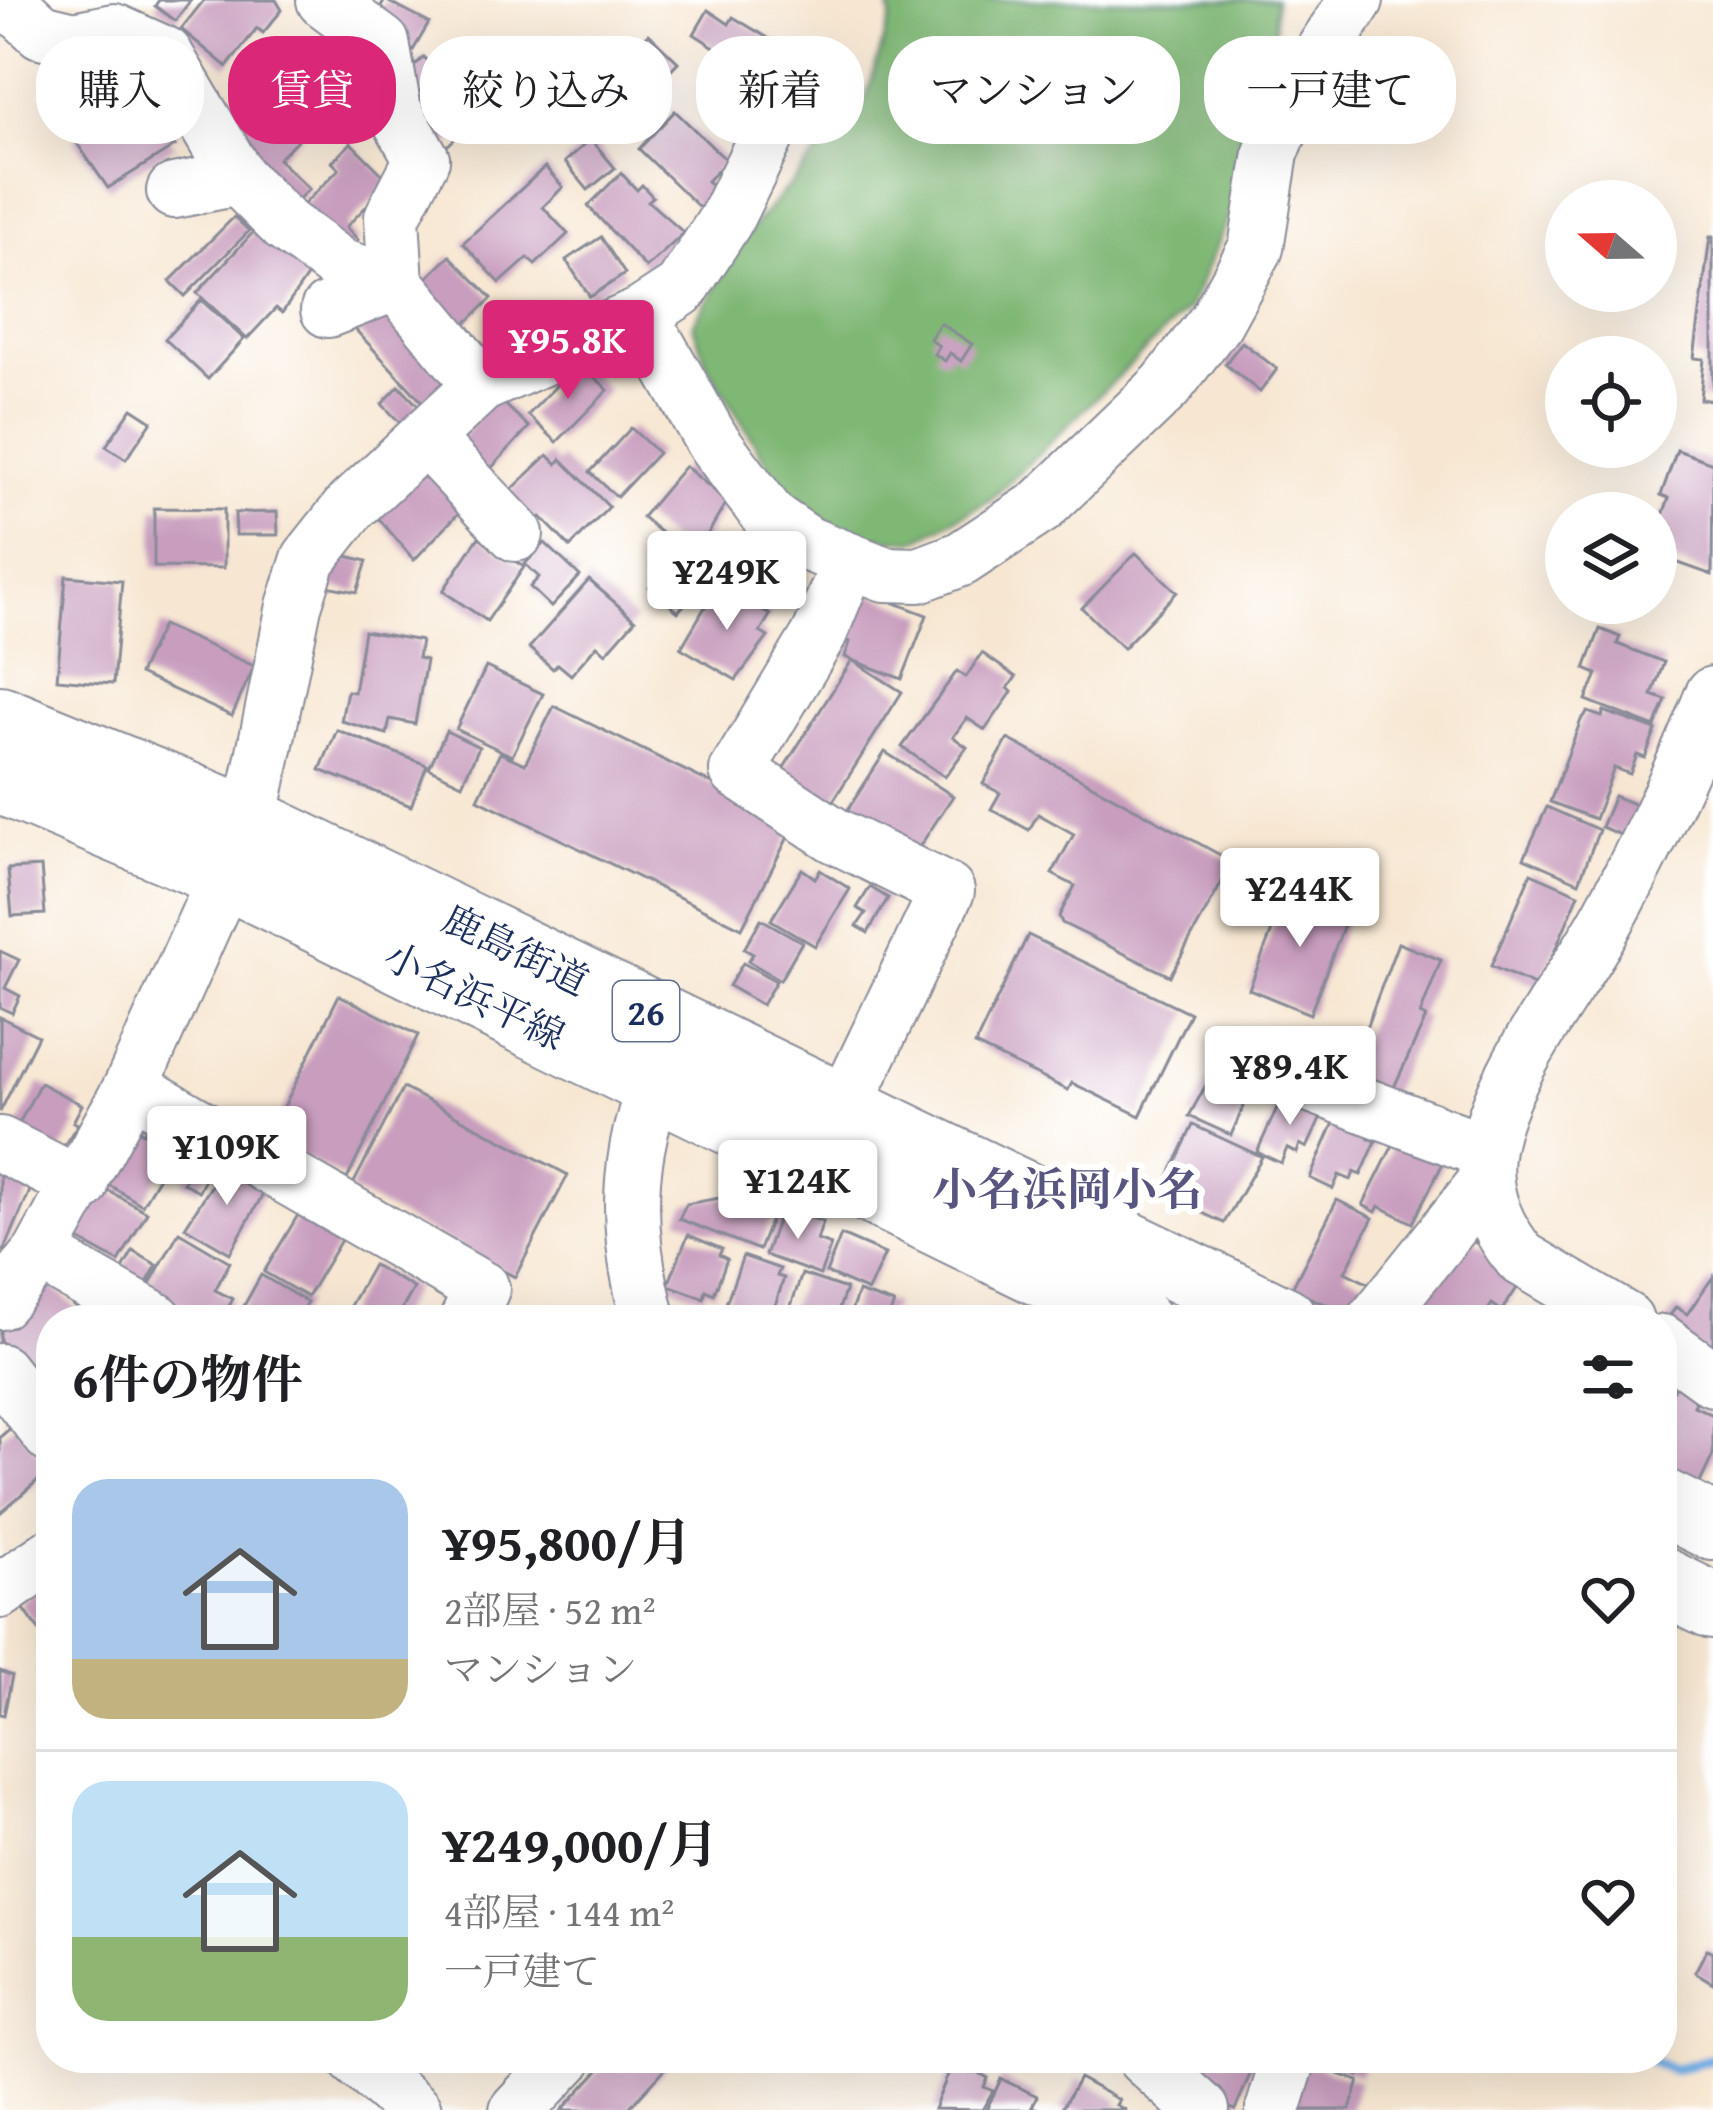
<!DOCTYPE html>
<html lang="ja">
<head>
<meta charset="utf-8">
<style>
  :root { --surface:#fff; --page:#f6f6f6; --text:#202124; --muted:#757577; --line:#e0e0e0; --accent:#db2777 }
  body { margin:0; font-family:"Gentium Book Plus","Noto Serif JP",serif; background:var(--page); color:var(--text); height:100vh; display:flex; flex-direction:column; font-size:45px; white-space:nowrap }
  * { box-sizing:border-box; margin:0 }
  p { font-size:39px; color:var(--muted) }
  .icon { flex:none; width:66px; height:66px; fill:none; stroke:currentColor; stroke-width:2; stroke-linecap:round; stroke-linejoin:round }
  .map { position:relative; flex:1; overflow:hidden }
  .details { position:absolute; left:36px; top:1305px; width:1641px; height:768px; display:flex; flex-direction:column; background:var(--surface); border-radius:48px; box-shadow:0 12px 48px #0002 }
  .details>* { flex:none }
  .banner { position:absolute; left:36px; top:36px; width:1641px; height:108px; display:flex; gap:24px }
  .needle { width:78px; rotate:290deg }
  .controls { position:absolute; left:1545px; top:180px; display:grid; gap:24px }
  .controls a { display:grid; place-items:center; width:132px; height:132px; border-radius:50%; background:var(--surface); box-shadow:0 12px 48px #0002; font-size:60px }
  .price { position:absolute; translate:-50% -102px; padding:0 27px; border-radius:12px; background:#fff; color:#222; font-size:39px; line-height:78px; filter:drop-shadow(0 3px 6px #0008) }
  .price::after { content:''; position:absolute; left:50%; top:72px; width:36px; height:27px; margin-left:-18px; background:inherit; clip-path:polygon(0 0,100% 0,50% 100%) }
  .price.selected { background:var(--accent); color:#fff }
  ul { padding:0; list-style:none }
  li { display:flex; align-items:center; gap:36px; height:300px; padding:0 36px }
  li+li { border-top:3px solid var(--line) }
  li span { display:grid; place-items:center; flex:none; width:336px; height:240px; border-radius:36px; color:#555 }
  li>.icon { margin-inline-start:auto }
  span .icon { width:144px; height:144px; fill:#fffc; stroke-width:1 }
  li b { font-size:51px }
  h2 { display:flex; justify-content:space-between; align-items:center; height:144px; padding:0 36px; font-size:51px }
  .pill { padding:0 42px; border-radius:48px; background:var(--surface); box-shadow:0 12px 48px #0002; font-size:42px; line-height:108px }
  .pill.selected { background:var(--accent); color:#fff }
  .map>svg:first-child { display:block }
  .forest { fill:#7fb774; stroke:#4d7369; stroke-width:3 }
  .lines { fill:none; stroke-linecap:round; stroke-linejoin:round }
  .stream { stroke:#71afe4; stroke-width:10 }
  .building { fill:#c89dbe }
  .minor-casing { stroke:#898b98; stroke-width:58 }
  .major-casing { stroke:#898b98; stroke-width:70 }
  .minor { stroke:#fff; stroke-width:54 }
  .major { stroke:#fff; stroke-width:66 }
  .labels { text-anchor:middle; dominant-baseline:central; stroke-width:12; stroke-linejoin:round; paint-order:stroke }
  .shield { fill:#fff; stroke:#5f6d8e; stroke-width:3 }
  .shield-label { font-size:36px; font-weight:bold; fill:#1b2f5e }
  .street-label { font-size:39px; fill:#1b2f5e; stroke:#fff }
  .quarter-label { font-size:45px; font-weight:bold; fill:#585680; stroke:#fff }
</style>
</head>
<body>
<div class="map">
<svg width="1713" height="2110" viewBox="0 0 1713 2110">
  <rect width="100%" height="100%" fill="#fff"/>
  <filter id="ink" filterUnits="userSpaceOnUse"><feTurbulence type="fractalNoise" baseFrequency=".00833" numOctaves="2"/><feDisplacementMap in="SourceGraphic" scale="24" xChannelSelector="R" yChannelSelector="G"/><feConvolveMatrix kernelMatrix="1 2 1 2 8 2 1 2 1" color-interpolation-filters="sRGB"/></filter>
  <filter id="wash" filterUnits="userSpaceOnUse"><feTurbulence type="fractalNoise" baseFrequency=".004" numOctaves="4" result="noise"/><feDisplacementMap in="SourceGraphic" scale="48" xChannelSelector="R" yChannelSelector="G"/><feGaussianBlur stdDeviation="2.7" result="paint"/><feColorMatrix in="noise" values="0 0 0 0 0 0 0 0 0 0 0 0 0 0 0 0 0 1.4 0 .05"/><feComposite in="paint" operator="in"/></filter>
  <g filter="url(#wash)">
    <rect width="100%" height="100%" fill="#f7e7d2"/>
    <polygon class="forest" points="888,0 1275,0 1274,71 1250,169 1189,308 990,500 914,541 857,536 792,504 707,365 693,325 749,231 865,101 891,18"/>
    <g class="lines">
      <polyline class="stream" points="1645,2058 1673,2070 1713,2058"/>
    </g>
    <g id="blocks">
      <g class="building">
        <polygon points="159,0 191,0 175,21 155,6"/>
        <polygon points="204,0 276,0 282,10 263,33 257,28 227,67 181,29"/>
        <polygon points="385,0 429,23 408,59 365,35"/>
        <polygon points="708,10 729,24 733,17 786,49 767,81 694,34"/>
        <polygon points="649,34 678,62 646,96 640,89 632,97 606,73"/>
        <polygon points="424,57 440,74 417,94 402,77"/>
        <polygon points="115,64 132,90 97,113 80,88"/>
        <polygon points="454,68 490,106 446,147 410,109"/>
        <polygon points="335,74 366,96 345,125 315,103"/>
        <polygon points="272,81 314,123 278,159 309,189 288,209 221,132"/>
        <polygon points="154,83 185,127 169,139 175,146 108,188 74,139"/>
        <polygon points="675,111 727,161 707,181 726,198 708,216 639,149"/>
        <polygon points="591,139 615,168 588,190 565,162"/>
        <polygon points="351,143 390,182 346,227 358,240 341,257 294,214 339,169 332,162"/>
        <polygon points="545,167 563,187 543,207 568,234 535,265 528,258 500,283 463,243"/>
        <polygon points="621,173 637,190 642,185 653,197 648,201 684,233 646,268 588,206"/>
        <polygon points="234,217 249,231 185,296 170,281"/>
        <polygon points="259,226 310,272 282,313 276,308 247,339 197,293"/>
        <polygon points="601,237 625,274 590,297 566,260"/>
        <polygon points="1710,237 1713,237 1713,400 1700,399 1704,359 1694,358"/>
        <polygon points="450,256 492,298 462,327 421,284"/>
        <polygon points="201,300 244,339 208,379 165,339"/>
        <polygon points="383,300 456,377 426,406 353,327"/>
        <polygon points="940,323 972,344 961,361 950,353 945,361 934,354 939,346 930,339"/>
        <polygon points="1242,342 1277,369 1260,392 1225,364"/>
        <polygon points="579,362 608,390 557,442 528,415"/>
        <polygon points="399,386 424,412 406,429 382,404"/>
        <polygon points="494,394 529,427 483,477 453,449"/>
        <polygon points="132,408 152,421 126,459 106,446"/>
        <polygon points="631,428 658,453 617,497 590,472"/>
        <polygon points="1677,450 1713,463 1712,575 1656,555 1656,535 1669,498 1661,495"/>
        <polygon points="548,455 557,464 561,459 609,507 570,547 541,517 532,525 504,497"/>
        <polygon points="426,460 470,501 414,560 375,514"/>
        <polygon points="685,466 727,501 705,539 718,549 703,568 642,517"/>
        <polygon points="154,508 224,509 224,568 154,567"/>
        <polygon points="277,512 278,535 236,535 235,513"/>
        <polygon points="479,537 524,567 487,621 443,591"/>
        <polygon points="545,543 580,576 551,607 530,587 539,577 525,564"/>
        <polygon points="335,553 367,561 357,592 312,583"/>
        <polygon points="1136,553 1177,592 1123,648 1082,608"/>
        <polygon points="671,560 702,584 678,612 649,587"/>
        <polygon points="66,576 122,581 113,684 57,679"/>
        <polygon points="589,580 635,620 606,653 597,645 571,675 558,664 553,669 529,648"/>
        <polygon points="718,585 770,615 760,632 768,637 736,680 681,648"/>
        <polygon points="861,590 927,615 902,679 852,660 902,692 828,809 778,777 852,660 845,657 850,642 842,639"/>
        <polygon points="162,625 254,666 232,716 139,674"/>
        <polygon points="1600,629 1620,637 1617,644 1664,662 1652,695 1666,700 1655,727 1586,700 1597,674 1585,669"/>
        <polygon points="364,631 421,641 418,658 426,660 415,724 390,719 387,734 341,721 347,691 354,692"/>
        <polygon points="982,653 1016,677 1008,688 1012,692 985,730 967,718 953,737 967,747 945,777 902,747 957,671 966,677"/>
        <polygon points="486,667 543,694 512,756 456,729"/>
        <polygon points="554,706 751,803 790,833 742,928 478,799 500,753 525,764"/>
        <polygon points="1604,711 1656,730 1645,758 1637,755 1630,774 1614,768 1595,819 1550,802 1581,720 1588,712 1602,717"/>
        <polygon points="337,730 427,765 411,806 320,770"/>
        <polygon points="446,731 479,747 462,784 429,768"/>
        <polygon points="1008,739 1233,862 1170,976 1062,923 1059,916 1075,886 1052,874 1074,834 1038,814 1029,830 991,809 1000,793 983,784"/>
        <polygon points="885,752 953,796 914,855 847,811"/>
        <polygon points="1614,796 1642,807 1628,838 1601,827"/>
        <polygon points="1547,807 1599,830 1579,882 1524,858"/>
        <polygon points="41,867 45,914 12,916 8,869"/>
        <polygon points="802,869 815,878 820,870 850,889 815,946 771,920"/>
        <polygon points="1531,873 1579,894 1539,987 1491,966"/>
        <polygon points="870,887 888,898 868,933 857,926 866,913 857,908"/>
        <polygon points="1300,889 1350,909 1310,1014 1249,989 1287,893"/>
        <polygon points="761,919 802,942 780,980 748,961 753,954 744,949"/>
        <polygon points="1028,935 1190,1013 1140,1116 1072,1083 1068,1090 975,1045"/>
        <polygon points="1398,943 1441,960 1420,1015 1426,1018 1389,1098 1346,1081"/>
        <polygon points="0,951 19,960 5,988 20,996 12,1013 0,1007"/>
        <polygon points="743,963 776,981 762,1005 729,986"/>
        <polygon points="339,995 418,1035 347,1179 268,1139"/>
        <polygon points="0,1017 38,1036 0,1112"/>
        <polygon points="1212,1074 1250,1092 1231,1135 1189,1116"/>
        <polygon points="40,1083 82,1105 73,1122 78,1124 55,1159 12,1137"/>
        <polygon points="403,1088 568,1175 515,1277 350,1190"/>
        <polygon points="1284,1093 1324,1111 1307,1148 1300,1144 1297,1153 1287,1148 1281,1163 1257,1152"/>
        <polygon points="1336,1118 1371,1133 1369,1138 1376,1141 1361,1175 1354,1172 1351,1180 1339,1175 1333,1189 1310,1178"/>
        <polygon points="1193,1125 1262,1157 1224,1223 1161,1193"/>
        <polygon points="148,1126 179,1143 142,1205 106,1183 137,1130 144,1133"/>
        <polygon points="1399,1133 1446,1157 1413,1223 1379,1206 1376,1212 1363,1205"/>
        <polygon points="199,1151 215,1159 199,1191 183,1183"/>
        <polygon points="226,1163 267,1187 230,1253 185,1227"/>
        <polygon points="0,1164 35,1179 4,1251 0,1250"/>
        <polygon points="105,1189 147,1212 119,1262 77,1239"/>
        <polygon points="758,1191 778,1201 759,1250 679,1219 686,1204"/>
        <polygon points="1337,1200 1373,1218 1345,1272 1371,1285 1356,1317 1291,1290"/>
        <polygon points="782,1207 823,1222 817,1240 831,1245 820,1275 765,1255"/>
        <polygon points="298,1215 341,1240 307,1297 264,1272"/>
        <polygon points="1474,1216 1479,1233 1474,1242 1526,1274 1502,1311 1492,1304 1481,1320 1407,1320"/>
        <polygon points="179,1232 230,1262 215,1290 233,1299 221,1320 189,1320 144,1294"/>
        <polygon points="688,1235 722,1249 719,1255 727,1259 714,1294 706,1290 704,1298 668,1285"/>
        <polygon points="841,1235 885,1254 868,1291 826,1273"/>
        <polygon points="133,1251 157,1265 142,1292 118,1278"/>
        <polygon points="743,1256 780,1269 777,1276 784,1278 773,1312 765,1309 761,1319 725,1306"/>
        <polygon points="373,1265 414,1288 396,1320 342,1320"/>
        <polygon points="802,1274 846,1289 835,1320 786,1320"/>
        <polygon points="261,1275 307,1302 296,1320 236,1320"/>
        <polygon points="1713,1277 1713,1359 1662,1326 1676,1307 1687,1314"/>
        <polygon points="43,1279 91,1320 51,1320 51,1364 42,1375 0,1341 0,1326"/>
        <polygon points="858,1292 894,1304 889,1316 897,1320 848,1320"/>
        <polygon points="1676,1385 1699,1397 1694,1406 1713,1415 1713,1455 1699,1485 1662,1467 1662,1396 1664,1392 1671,1395"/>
        <polygon points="15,1424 51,1469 0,1513 0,1437"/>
        <polygon points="51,1578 51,1631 44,1637 19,1602"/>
        <polygon points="0,1671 12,1676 4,1715 0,1714"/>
        <polygon points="1707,1949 1713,1952 1713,1983 1695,1972"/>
        <polygon points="610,2058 675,2058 627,2110 562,2110"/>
        <polygon points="1203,2058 1257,2058 1235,2110 1189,2091"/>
        <polygon points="1317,2058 1367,2058 1359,2076"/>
        <polygon points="954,2060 988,2078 984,2087 993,2091 982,2110 934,2109"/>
        <polygon points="1303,2062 1359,2081 1350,2110 1287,2110"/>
        <polygon points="1079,2078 1119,2100 1116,2105 1126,2110 1061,2110"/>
        <polygon points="1001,2079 1037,2096 1032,2107 1040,2110 986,2110"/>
      </g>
    </g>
  </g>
  <g filter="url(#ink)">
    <use href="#blocks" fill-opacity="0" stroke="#898b98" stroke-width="3"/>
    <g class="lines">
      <g class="minor-casing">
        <g id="minor">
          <polyline points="8,0 41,31 74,39 114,31 165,54 238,178 285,225 342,267 396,283 481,385"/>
          <polyline points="324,0 382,43 394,110 422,159 392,217 396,283 328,310"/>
          <polyline points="174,191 238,178"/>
          <polyline points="641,315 711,439 770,518 808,544 885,574 919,575 961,559 1040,507 1166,386 1216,321 1256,248 1271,153 1296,92 1356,0"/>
          <polyline points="427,440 516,534"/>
          <polyline points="1311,1085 1486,1151"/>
          <polyline points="131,1087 482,1289 467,1320"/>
          <polyline points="845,1105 947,891 834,835 737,771 819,635 849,562"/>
          <polyline points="0,1144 81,1185"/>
          <polyline points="0,1302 40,1254"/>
          <polyline points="156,1320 40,1254 131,1087 250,821 294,606 309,559 351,506 481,385 641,315 681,289 725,221 773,123"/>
          <path d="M649 1320C621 1219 627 1140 671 1046"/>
          <polyline points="1375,1320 1485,1183"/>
          <path d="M1626 1320 1521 1258C1495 1227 1480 1189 1487 1148 1501 1071 1569 989 1607 920 1647 848 1682 770 1713 694"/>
          <polyline points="1662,1342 1713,1379"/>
          <polyline points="0,1371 51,1436"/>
          <polyline points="0,1591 51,1556"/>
          <polyline points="355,2058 414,2110"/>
          <polyline points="1144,2058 1202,2110"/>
          <polyline points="517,2110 566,2058"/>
          <polyline points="1273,2110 1289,2058"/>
        </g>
      </g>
      <g class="major-casing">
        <g id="major">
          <polyline points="0,719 250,821 1284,1320"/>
          <polyline points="0,780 228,876 1137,1320"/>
          <polyline points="1662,1502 1713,1527"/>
          <polyline points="1662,1581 1713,1606"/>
        </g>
      </g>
      <use href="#minor" class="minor"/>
      <use href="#major" class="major"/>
    </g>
  </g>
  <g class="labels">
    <rect class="shield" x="613" y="981" width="66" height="60" rx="9"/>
    <g class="shield-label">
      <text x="646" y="1011">26</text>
    </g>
    <g class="street-label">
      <text transform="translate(516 949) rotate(26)">鹿島街道</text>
      <text transform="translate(475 995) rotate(26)">小名浜平線</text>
    </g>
    <g class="quarter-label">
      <text x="1067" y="1188">小名浜岡小名</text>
    </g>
  </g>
</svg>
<div class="controls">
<a><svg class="needle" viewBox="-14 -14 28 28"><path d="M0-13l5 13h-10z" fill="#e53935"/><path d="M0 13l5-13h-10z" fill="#757577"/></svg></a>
<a><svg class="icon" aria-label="locate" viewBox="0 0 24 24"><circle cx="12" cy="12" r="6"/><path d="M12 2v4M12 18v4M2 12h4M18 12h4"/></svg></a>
<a><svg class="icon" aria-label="layers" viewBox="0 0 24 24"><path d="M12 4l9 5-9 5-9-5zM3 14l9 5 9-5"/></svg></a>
</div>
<b class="price selected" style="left:568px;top:402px">¥95.8K</b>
<b class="price" style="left:727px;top:633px">¥249K</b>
<b class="price" style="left:1300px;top:950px">¥244K</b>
<b class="price" style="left:1290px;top:1128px">¥89.4K</b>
<b class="price" style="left:227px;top:1208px">¥109K</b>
<b class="price" style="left:798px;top:1242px">¥124K</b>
<div class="banner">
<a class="pill">購入</a>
<a class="pill selected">賃貸</a>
<a class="pill">絞り込み</a>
<a class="pill">新着</a>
<a class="pill">マンション</a>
<a class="pill">一戸建て</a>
</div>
<section class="details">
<h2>6件の物件<svg class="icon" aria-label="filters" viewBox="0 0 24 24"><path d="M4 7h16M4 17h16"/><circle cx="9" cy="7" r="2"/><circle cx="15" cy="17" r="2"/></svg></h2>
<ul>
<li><span style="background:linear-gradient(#a9c7e8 75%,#c2b280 0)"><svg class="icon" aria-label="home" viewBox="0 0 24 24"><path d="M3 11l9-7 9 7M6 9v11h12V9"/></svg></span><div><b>¥95,800/月</b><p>2部屋 · 52 m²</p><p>マンション</p></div><svg class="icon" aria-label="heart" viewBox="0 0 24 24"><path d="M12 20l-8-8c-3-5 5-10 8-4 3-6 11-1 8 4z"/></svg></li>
<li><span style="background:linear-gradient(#bfe0f5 65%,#8fb573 0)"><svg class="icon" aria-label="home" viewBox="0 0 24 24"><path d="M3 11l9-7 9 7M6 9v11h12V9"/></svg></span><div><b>¥249,000/月</b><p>4部屋 · 144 m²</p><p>一戸建て</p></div><svg class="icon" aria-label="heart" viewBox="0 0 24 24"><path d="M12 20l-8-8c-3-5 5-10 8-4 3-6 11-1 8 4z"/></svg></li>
</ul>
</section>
</div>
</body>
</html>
